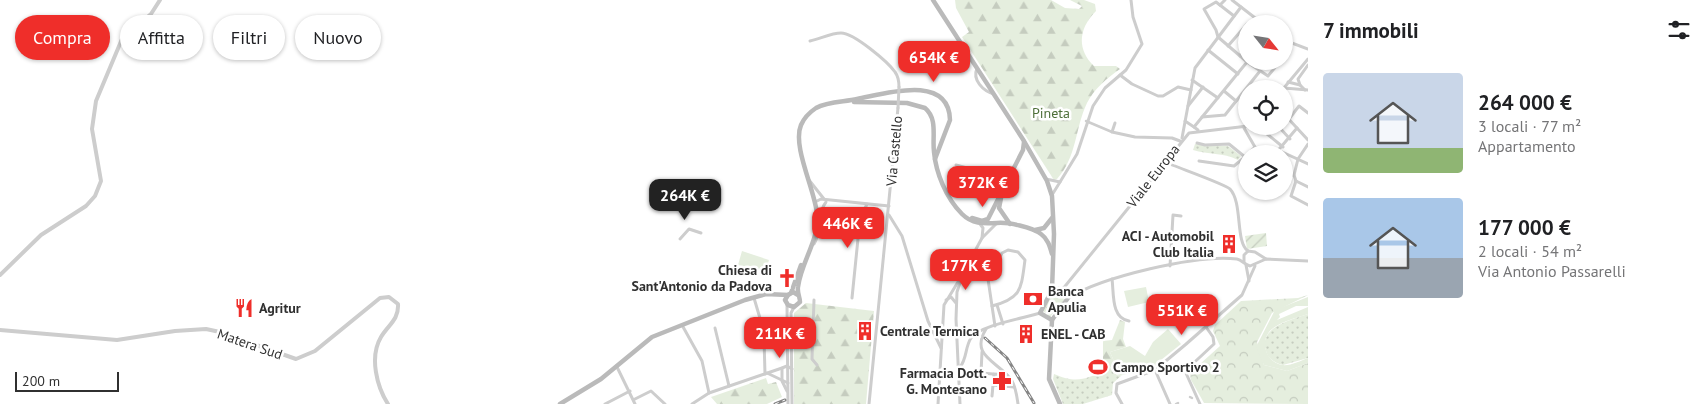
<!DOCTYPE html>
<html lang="it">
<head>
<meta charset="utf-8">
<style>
  :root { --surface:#fff; --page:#f6f6f6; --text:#202124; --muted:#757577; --accent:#ef2e2a }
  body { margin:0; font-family:"PT Sans",sans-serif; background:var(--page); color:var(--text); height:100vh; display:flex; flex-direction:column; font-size:19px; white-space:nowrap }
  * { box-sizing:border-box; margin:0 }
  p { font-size:16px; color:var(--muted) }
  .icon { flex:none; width:28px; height:28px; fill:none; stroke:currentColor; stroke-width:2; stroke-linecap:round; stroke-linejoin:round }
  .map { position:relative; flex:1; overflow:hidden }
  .drawer { display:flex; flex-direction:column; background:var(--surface); width:400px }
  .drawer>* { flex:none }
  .hud { position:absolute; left:15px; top:15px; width:475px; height:45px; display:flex; gap:10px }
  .needle { width:32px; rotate:120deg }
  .fabs { position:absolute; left:1238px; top:15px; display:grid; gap:10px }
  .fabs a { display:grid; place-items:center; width:55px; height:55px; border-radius:50%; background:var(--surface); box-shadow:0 1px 4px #0004; font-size:25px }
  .scale { position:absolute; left:15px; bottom:12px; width:104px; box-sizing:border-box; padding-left:5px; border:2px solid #303030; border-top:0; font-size:14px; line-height:18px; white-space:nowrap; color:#303030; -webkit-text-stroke:4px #fff; paint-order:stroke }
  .price { position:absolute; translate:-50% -42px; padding:0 11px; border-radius:10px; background:var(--accent); color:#fff; font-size:16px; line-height:32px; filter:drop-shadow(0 1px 2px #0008) }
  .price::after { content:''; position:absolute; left:50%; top:30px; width:15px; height:11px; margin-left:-8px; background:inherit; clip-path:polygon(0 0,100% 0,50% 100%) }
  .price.selected { background:#222; color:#fff }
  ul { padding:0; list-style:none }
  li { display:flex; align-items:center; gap:15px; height:125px; padding:0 15px }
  li span { display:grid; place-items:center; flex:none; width:140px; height:100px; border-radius:5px; color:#555 }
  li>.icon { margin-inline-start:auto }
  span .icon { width:60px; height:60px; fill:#fffc; stroke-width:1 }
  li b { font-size:21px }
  h2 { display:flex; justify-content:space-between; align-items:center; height:60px; padding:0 15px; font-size:21px }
  .tag { padding:0 18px; border-radius:22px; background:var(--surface); box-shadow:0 1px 4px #0004; font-size:18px; line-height:45px }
  .tag.selected { background:var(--accent); color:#fff }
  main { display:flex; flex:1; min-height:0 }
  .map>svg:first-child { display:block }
  .grass { fill:url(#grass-dots) }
  .forest { fill:url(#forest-firs) }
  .park { fill:url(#park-crowns) }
  .garden { fill:url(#garden-furrows) }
  .pitch { fill:#e5eede }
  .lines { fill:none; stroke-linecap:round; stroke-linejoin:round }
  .pedestrian { stroke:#cdcdcd; stroke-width:2.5 }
  .minor { stroke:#cdcdcd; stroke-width:3 }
  .tertiary { stroke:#cdcdcd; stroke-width:4 }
  .secondary { stroke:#bababa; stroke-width:4.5 }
  .rail-casing { stroke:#858585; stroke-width:3 }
  .rail { stroke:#fff; stroke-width:1; stroke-dasharray:4; stroke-linecap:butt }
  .minor-bridge { stroke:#cdcdcd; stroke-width:3 }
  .labels { text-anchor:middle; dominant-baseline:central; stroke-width:5; stroke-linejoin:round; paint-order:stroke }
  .park-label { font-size:14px; fill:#4e6f3a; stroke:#fff }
  .street-label { font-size:14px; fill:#303030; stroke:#fff }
  .poi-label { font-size:14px; font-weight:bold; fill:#303030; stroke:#fff; text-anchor:start }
</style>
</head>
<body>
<main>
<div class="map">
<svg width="1308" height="404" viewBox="0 0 1308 404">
  <defs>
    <pattern id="grass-dots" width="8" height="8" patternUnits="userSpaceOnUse" patternTransform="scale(1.25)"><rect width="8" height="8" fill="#e5eede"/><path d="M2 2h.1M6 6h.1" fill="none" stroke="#c5ccbf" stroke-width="1.8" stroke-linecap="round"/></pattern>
    <pattern id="forest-firs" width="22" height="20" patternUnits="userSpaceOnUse" patternTransform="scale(1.25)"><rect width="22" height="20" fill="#e5eede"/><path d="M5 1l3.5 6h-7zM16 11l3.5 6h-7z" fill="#c5ccbf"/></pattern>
    <pattern id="park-crowns" width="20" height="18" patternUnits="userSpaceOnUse" patternTransform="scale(1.25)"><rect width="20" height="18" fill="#e5eede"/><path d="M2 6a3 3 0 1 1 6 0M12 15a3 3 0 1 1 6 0" fill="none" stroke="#c5ccbf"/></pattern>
    <pattern id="garden-furrows" width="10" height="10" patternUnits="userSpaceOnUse" patternTransform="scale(1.25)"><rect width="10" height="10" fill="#e5eede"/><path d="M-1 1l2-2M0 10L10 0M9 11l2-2" fill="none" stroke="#c5ccbf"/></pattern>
  </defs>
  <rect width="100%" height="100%" fill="#fff"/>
  <g class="grass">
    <path d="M1195 144 1228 146 1241 156 1238 160C1223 152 1208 155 1193 150Z"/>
    <polygon points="1058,292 1063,295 1064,300 1050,317 1043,311 1051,294"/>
    <path d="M1308 314V358L1283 365C1275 363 1268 359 1266 351 1258 327 1291 320 1308 314Z"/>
    <path d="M1103 360 1117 375 1121 376 1113 383 1112 395 1083 404H1063L1053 379 1054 374C1077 384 1085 379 1107 370Z"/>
  </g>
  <g class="forest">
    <path d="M955 0H1051L1065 8 1079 9 1082 6 1070 0H1084L1095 4 1096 11C1079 28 1076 49 1094 66H1116L1120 69C1107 78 1094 89 1087 103 1075 128 1077 157 1057 179L1054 180 962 37 969 32 956 8Z"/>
    <polygon points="806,303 874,311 866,404 794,404 794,313"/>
    <polygon points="1120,320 1125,322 1123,339 1126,347 1110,352 1119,373 1150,363 1156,364 1155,367 1119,376 1103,360 1103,341 1112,340"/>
    <polygon points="766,378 768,384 776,382 782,397 767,404 717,404 711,397"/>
  </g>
  <polygon class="park" points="1308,295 1272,313 1257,342 1264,365 1287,371 1308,363 1308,404 1204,403 1191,380 1190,373 1220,346 1213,331 1215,325 1241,301 1298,298"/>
  <polygon class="garden" points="1266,233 1267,246 1247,249 1245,236"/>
  <g class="pitch">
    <polygon points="742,251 769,260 765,273 738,265"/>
    <polygon points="1146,287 1149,302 1128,307 1124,291"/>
    <path d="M1308 297V306H1296L1279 314 1280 317 1277 320 1308 307V314C1297 318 1277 322 1269 332 1260 343 1267 363 1282 365 1291 366 1300 361 1308 358V363L1287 371 1264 365 1256 347 1275 310Z"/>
    <polygon points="1168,329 1181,344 1156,364 1150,363 1119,373 1110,352 1130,346 1145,356 1153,342"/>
  </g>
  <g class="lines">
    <g class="pedestrian">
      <polyline points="1086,121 1112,132"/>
      <polyline points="1190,397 1192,398"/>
      <polyline points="1176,404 1178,403"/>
    </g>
    <g class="minor">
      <polyline points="1232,0 1263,24"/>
      <polyline points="1220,5 1225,0"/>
      <polyline points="1234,16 1216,2 1204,9 1216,30 1218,37 1246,61"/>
      <polyline points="1284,40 1308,49"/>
      <path d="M810 41C820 39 831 33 841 33 854 33 888 62 895 72 898 76 899 82 899 87"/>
      <polyline points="1228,46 1247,24"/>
      <polyline points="1208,50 1238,74"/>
      <polyline points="1240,56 1246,48"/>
      <polyline points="1247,62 1268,76 1277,65 1272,61"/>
      <path d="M977 68C972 80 983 91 994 94"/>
      <polyline points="1120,75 1132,84 1158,96 1163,96 1178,87 1191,90"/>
      <polyline points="1192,80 1218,98"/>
      <polyline points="1288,82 1300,85 1305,90"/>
      <polyline points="1300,85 1298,79 1308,65"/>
      <polyline points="1284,88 1308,90"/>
      <polyline points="1283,89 1308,59"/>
      <polyline points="1224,91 1236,101"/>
      <polyline points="1188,106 1203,87"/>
      <polyline points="1284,114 1308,140"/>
      <polyline points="1202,117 1225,115 1260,71"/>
      <polyline points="1289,119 1299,106 1308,113"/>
      <polyline points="1185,121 1194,127"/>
      <polyline points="1115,123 1112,132 1135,137 1172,138 1180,141"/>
      <polyline points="1278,126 1290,139"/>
      <polyline points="1244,128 1259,154"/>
      <polyline points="1261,129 1283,147"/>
      <polyline points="1198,130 1194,127 1247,62"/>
      <polyline points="1182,138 1195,68 1241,7"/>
      <polyline points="1197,143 1205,145 1229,144 1245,157"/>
      <polyline points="1280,151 1308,164"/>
      <polyline points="1248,154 1255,147"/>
      <polyline points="1275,154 1297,128"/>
      <polyline points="1199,161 1234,166 1246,156"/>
      <path d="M1165 162C1176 167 1225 184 1230 189 1243 203 1235 242 1248 251"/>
      <polyline points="956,165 1008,179"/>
      <polyline points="1294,175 1298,159 1308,144"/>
      <polyline points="1284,176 1294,175 1296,181"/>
      <polyline points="1046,179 1060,182 1052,195"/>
      <polyline points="809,180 824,199"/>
      <polyline points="1296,181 1291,196 1308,205"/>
      <polyline points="1296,181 1308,187"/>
      <polyline points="1060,182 1077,154 1093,106 1105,88 1126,70 1142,44 1133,17 1131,0"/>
      <polyline points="815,202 821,199 889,206"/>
      <polyline points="889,215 902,236 928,321 941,348"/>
      <polyline points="980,224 983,228 982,238"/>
      <polyline points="680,239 689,229 701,233"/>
      <path d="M814 244C823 229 817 213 826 202"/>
      <path d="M1008 250 1018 252 1025 260C1021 289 1022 298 992 306L988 279 1002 253Z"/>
      <polyline points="1248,251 1255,252 1266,259"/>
      <polyline points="1244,262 1244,255 1248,251"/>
      <polyline points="1246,265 1249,281"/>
      <polyline points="1170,266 1173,215 1181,216"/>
      <path d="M1112 279C1114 294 1111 318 1129 321"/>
      <polyline points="1062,290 1189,133 1248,126"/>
      <polyline points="754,298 762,325"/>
      <polyline points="852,298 860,219 867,204"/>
      <path d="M1068 298C1102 277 1197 254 1237 259 1242 260 1245 265 1250 266L1266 259 1308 261"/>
      <polyline points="814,300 812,359 817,365"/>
      <polyline points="946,300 951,297 956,303"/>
      <polyline points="787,305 788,404"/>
      <polyline points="997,305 1003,324"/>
      <polyline points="992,306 995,326"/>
      <polyline points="682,325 702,361 709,393"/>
      <polyline points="715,328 729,386"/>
      <path d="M986 329C969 357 999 361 1012 381 1016 388 1017 397 1018 404"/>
      <polyline points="764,339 765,374"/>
      <polyline points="982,352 981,373 993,374"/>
      <polyline points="617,367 635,404"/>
      <path d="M960 367C967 359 965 347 971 338 980 325 1025 318 1040 313"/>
      <polyline points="782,368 782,381 787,391"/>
      <polyline points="1155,370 1170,404"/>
      <polyline points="767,373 788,383"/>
      <polyline points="1007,375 994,374 993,385 1014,387"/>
      <polyline points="992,396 993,385"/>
      <polyline points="635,399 651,391 665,404"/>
      <polyline points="605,404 630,391"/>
      <polyline points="692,404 709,393 782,368 787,366 792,369"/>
      <polyline points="792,404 791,313 794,307"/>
      <polyline points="869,404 898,108"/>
      <polyline points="938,404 944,305 961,277"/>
      <polyline points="960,404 956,319 957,292 963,273 982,238 996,224"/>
      <polyline points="1122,404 1116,393 1117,384 1155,370 1185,345 1242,295 1255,266"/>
      <polyline points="1200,404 1185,371 1214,344 1213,337 1206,327"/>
    </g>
    <g class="tertiary">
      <polyline points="0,275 41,235 86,206 95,196 101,181 92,129 96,101 122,39 151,14 160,0"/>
      <path d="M0 330 117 340 175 331 206 329 220 332 296 359 315 351 380 298 389 297 398 304C399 320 388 325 381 337 369 357 377 387 388 404"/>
    </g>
    <g class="secondary">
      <polyline points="933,0 1024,141 1047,181 1052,196 1054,234 1052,290"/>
      <path d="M854 102 907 103 925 108C938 119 932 137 934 152 936 173 946 198 962 214 972 224 983 224 997 223 1008 222 1032 227 1041 234 1048 239 1050 247 1052 254"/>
      <polyline points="1001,198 999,208 1010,224"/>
      <polyline points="972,218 982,221 988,219 1023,150 1024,142"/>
      <polyline points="1035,230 1044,228 1052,218"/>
      <polygon points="1059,289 1064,291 1068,298 1052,320 1040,313 1052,290"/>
      <polyline points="791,293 801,265"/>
      <path d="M798 295 793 292 788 295 785 300 788 305 794 307 800 302C800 297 797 293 798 287 801 262 820 239 817 214 815 190 792 146 801 125 804 118 810 112 816 108 828 101 845 102 857 99 884 94 949 73 950 120L935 159"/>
      <polyline points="1052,320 1049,379 1060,404"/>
      <polyline points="560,404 601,379 652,337 745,300 766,294 788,295"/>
    </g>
    <g class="rail-casing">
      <g id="rail">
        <polyline points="985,338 1007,358 1034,403"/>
        <polyline points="775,404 785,400"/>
      </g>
    </g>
    <use href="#rail" class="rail"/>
    <polyline class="minor-bridge" points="898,108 899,87"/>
  </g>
  <defs>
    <g id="building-bare" transform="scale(1.5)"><path d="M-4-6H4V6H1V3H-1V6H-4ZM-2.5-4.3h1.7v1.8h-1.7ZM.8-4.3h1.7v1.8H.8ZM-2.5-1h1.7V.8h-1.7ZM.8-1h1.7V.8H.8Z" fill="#ef2e2a" stroke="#fff" stroke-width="2.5" paint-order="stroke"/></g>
    <g id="church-bare" transform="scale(1.5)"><path d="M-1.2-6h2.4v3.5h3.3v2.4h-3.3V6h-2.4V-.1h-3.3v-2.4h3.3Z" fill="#ef2e2a" stroke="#fff" stroke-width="2.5" paint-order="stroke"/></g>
    <g id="bank-bare" transform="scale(1.5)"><path d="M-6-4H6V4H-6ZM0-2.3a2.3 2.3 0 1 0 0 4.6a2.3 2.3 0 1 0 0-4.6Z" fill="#ef2e2a" stroke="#fff" stroke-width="2.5" paint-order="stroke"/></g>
    <g id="restaurant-bare" transform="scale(1.5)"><path d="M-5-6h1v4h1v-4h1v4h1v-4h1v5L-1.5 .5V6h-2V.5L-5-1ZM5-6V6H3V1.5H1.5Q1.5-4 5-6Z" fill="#ef2e2a" stroke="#fff" stroke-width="2.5" paint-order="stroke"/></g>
    <g id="stadium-bare" transform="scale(1.5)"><path d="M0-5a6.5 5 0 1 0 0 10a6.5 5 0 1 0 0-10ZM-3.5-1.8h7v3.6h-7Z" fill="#ef2e2a" stroke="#fff" stroke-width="2.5" paint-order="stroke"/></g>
    <g id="pharmacy-bare" transform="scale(1.5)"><path d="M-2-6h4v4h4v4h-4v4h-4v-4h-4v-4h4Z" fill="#ef2e2a" stroke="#fff" stroke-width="2.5" paint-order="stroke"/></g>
  </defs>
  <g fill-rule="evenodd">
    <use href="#building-bare" x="1229" y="244"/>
    <use href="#church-bare" x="787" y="278"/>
    <use href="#bank-bare" x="1033" y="299"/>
    <use href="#restaurant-bare" x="244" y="308"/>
    <use href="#building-bare" x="865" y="331"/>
    <use href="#building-bare" x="1026" y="334"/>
    <use href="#stadium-bare" x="1098" y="367"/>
    <use href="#pharmacy-bare" x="1002" y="381"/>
  </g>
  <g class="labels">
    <g class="park-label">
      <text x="1051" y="113">Pineta</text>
    </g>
    <g class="street-label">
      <text transform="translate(894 151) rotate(-85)">Via Castello</text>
      <text transform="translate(1153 176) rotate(-52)">Viale Europa</text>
      <text transform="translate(250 344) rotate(19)">Matera Sud</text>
    </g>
    <g class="poi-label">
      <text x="1214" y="236" text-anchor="end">ACI - Automobil<tspan x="1214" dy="16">Club Italia</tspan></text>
      <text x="772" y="270" text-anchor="end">Chiesa di<tspan x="772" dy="16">Sant'Antonio da Padova</tspan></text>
      <text x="1048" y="291">Banca<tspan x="1048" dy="16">Apulia</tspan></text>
      <text x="259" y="308">Agritur</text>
      <text x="880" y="331">Centrale Termica</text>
      <text x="1041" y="334">ENEL - CAB</text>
      <text x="1113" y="367">Campo Sportivo 2</text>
      <text x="987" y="373" text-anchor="end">Farmacia Dott.<tspan x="987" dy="16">G. Montesano</tspan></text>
    </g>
  </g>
</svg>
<div class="fabs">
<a><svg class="needle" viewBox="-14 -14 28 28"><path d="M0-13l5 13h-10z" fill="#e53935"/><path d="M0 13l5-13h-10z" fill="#757577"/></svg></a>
<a><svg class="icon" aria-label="locate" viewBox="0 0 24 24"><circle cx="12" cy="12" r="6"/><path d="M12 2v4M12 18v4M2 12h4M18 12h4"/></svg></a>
<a><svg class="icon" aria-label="layers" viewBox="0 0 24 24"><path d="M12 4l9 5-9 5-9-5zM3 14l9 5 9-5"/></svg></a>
</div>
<div class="scale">200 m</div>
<b class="price" style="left:934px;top:83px">654K €</b>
<b class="price" style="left:983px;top:208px">372K €</b>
<b class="price selected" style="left:685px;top:221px">264K €</b>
<b class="price" style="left:848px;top:249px">446K €</b>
<b class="price" style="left:966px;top:291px">177K €</b>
<b class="price" style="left:1182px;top:336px">551K €</b>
<b class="price" style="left:780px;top:359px">211K €</b>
<div class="hud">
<a class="tag selected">Compra</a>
<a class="tag">Affitta</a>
<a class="tag">Filtri</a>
<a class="tag">Nuovo</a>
</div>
</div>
<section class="drawer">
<h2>7 immobili<svg class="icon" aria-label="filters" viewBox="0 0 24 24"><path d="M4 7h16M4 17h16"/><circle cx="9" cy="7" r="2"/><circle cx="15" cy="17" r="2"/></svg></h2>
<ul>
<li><span style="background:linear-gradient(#c9d6e8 75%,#8fb573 0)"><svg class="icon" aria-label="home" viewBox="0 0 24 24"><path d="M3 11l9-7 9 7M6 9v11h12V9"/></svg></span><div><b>264 000 €</b><p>3 locali · 77 m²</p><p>Appartamento</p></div></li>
<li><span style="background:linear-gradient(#a9c7e8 60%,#9aa5b1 0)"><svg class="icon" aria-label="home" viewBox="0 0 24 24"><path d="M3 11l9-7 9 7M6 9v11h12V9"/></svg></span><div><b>177 000 €</b><p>2 locali · 54 m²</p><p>Via Antonio Passarelli</p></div></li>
</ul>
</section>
</main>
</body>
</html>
